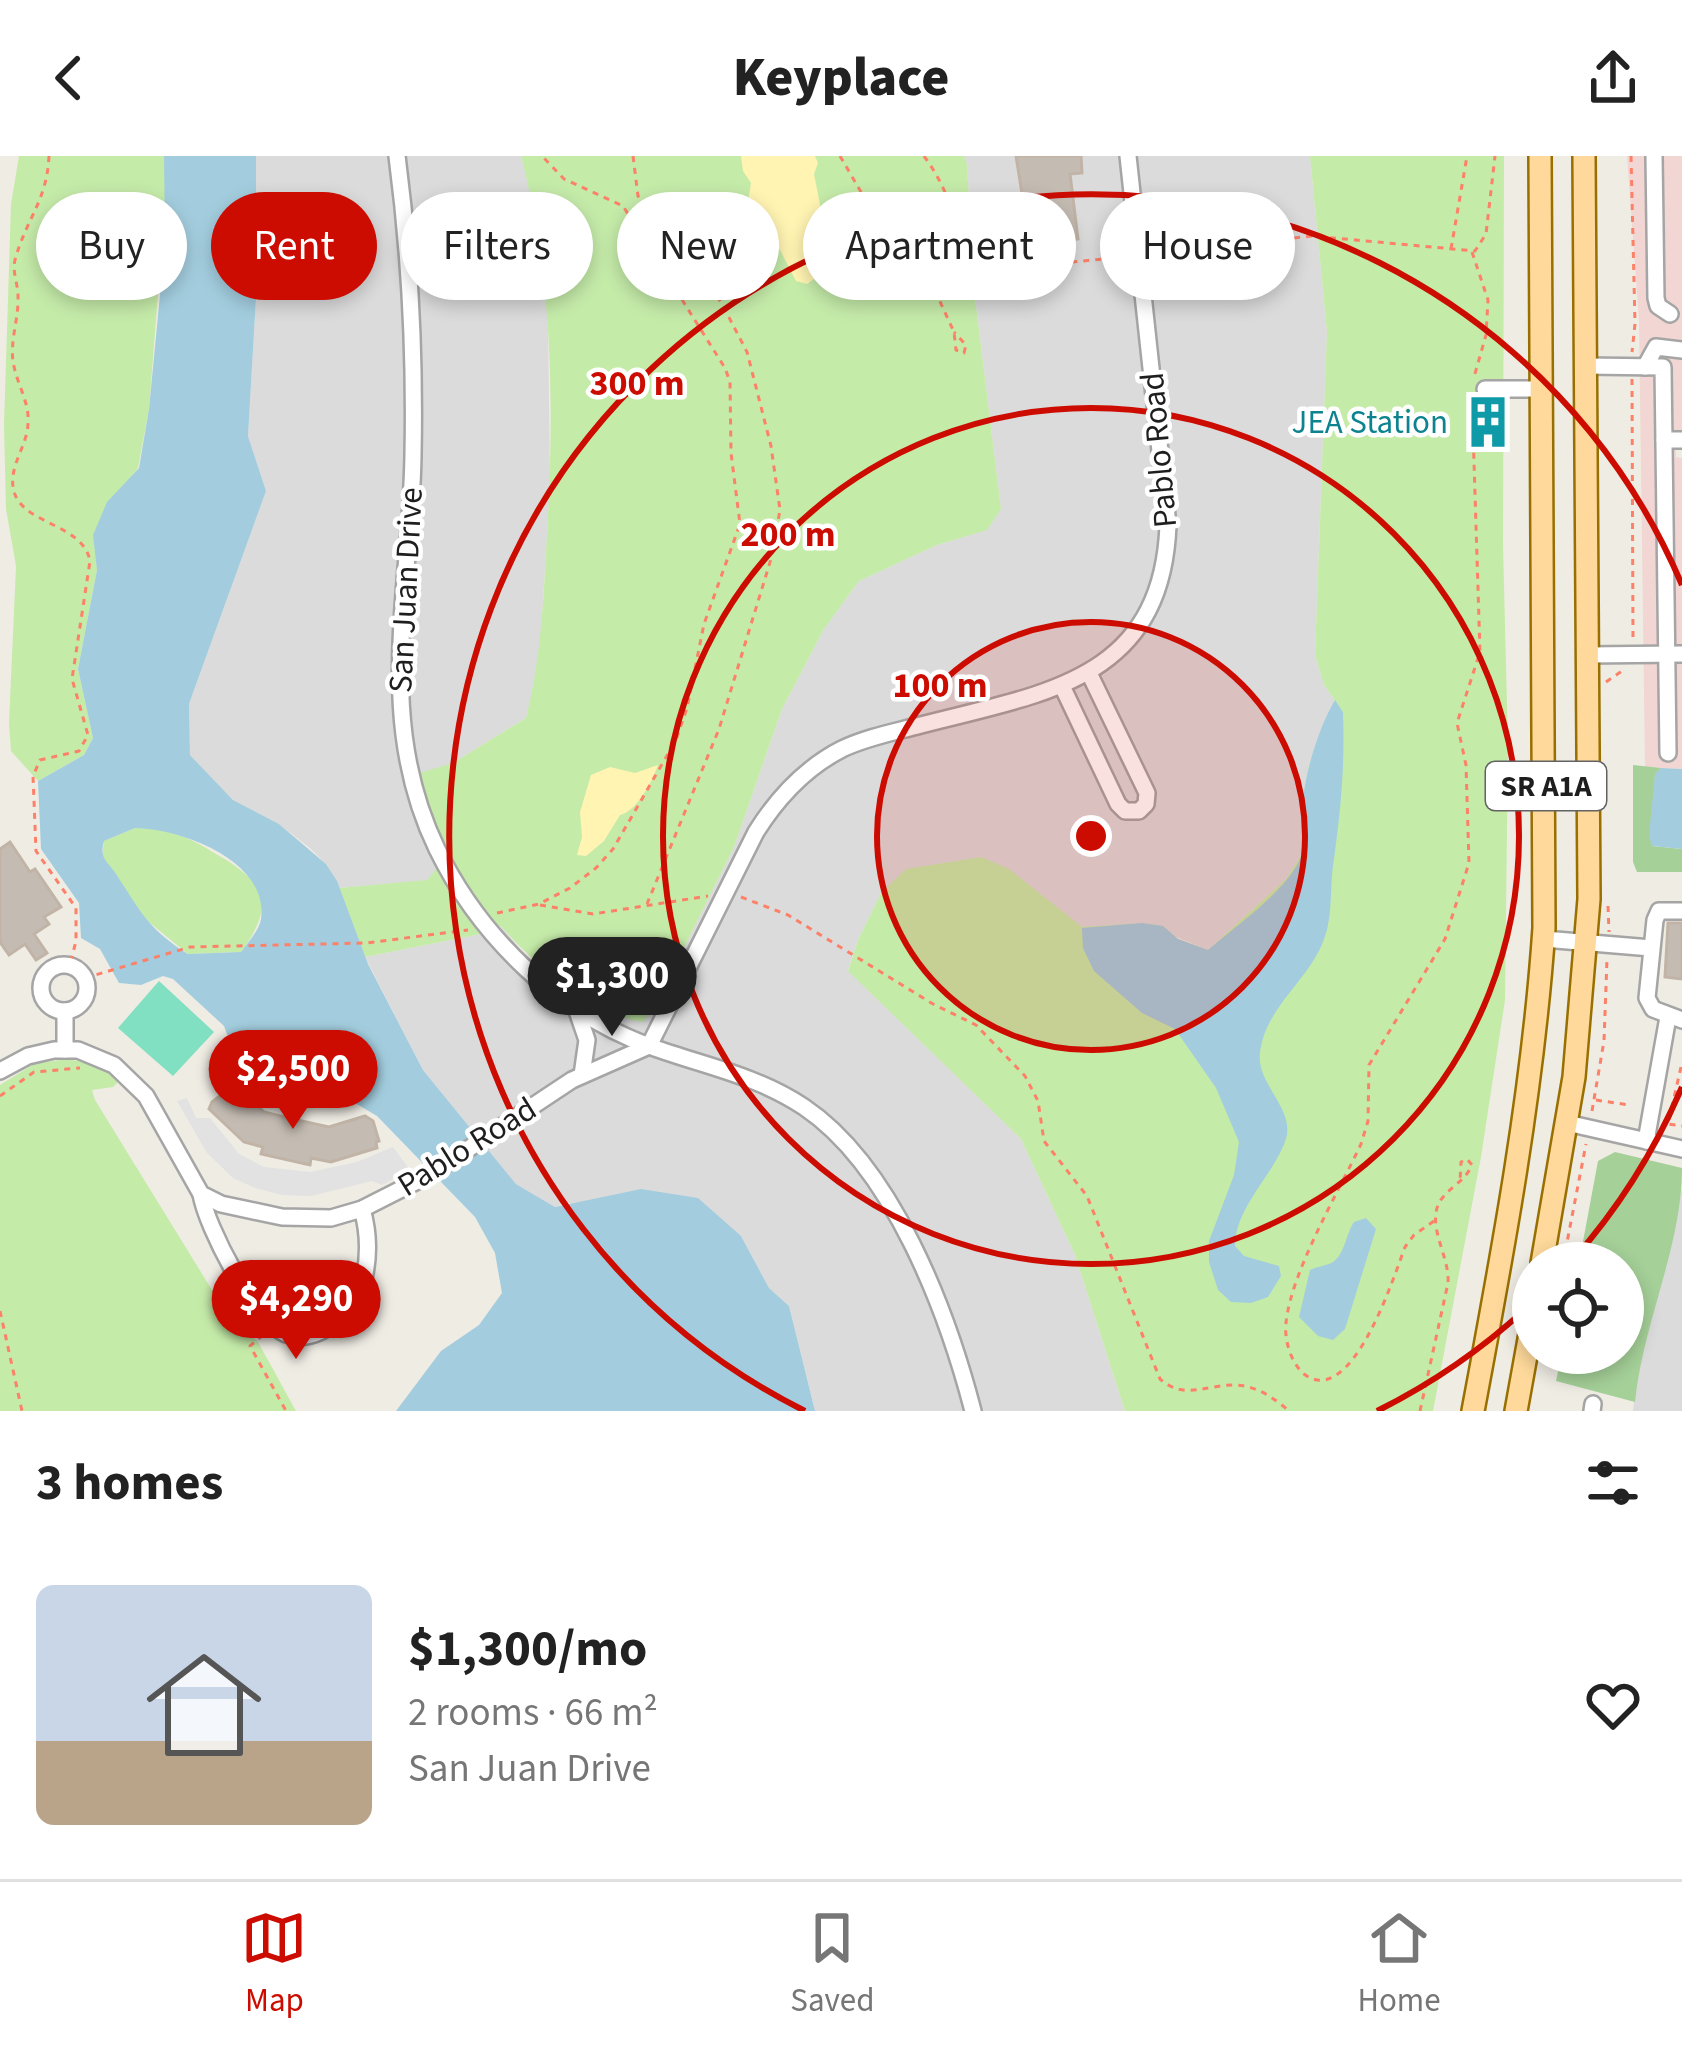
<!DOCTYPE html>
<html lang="en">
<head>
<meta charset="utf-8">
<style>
  :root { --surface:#fff; --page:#f6f6f6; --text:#222; --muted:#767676; --line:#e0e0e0; --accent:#cc0c00 }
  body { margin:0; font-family:"Source Sans 3",sans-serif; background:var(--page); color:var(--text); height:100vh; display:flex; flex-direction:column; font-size:45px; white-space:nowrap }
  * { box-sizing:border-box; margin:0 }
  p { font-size:39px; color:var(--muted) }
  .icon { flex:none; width:66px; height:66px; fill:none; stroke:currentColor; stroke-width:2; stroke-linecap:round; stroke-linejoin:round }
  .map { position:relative; height:1255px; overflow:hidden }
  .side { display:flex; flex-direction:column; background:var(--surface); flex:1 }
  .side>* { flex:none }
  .top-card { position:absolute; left:36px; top:36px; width:1611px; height:108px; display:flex; gap:24px }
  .controls { position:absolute; left:1512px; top:1086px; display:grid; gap:24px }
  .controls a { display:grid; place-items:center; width:132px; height:132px; border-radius:50%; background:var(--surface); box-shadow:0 6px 18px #0003; font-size:60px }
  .price { position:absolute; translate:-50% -102px; padding:0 27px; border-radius:42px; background:var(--accent); color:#fff; font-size:39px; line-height:78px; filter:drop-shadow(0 3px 6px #0008) }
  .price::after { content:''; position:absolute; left:50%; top:72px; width:36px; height:27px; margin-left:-18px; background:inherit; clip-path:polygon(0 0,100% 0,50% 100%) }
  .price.current { background:#222; color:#fff }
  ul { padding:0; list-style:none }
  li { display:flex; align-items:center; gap:36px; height:300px; padding:0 36px }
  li+li { border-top:3px solid var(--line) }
  li span { display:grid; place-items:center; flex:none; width:336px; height:240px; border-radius:18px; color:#555 }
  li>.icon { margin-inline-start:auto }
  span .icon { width:144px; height:144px; fill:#fffc; stroke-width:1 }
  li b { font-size:51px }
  h2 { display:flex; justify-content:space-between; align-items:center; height:144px; padding:0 36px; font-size:51px }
  .chip { padding:0 42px; border-radius:54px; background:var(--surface); box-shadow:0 6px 18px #0003; font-size:42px; line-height:108px }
  .chip.current { background:var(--accent); color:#fff }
  header { display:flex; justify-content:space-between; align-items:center; height:156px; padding:0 36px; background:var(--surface); font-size:54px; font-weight:800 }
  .menu { display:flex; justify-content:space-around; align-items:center; height:168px; border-top:3px solid var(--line); background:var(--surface); font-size:33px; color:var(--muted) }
  .menu a { display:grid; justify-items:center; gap:6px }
  .menu .current { color:var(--accent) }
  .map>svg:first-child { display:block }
  .residential { fill:#dcdbdb }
  .commercial { fill:#f1d6d3 }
  .grass { fill:#c5eba9 }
  .forest { fill:#a5d098 }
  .sand { fill:#fff4b2 }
  .pitch { fill:#80e0c1 }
  .parking { fill:#e2e2e2 }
  .water { fill:#a3cdde; fill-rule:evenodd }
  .building { fill:#c4bcb3; stroke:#c1b4a6; stroke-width:3 }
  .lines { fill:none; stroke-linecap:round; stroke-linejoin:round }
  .minor-casing { stroke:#a5a5a5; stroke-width:20 }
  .major-casing { stroke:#986f00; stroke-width:26 }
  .path { stroke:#fd8068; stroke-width:3; stroke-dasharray:6 6; stroke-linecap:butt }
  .minor { stroke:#fff; stroke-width:15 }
  .major { stroke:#fed99b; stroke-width:21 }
  .ring { fill:none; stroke:#cc0c00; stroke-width:6 }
  .labels { text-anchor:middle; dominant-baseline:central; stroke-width:9; stroke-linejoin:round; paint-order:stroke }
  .shield { fill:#fff; stroke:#626262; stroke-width:3 }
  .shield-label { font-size:30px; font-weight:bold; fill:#1e1e1e }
  .culture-label { font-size:33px; fill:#0d838f; stroke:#fff; text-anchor:end }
  .street-label { font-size:33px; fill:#1e1e1e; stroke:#fff }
  .centre { fill:#cc0c00; stroke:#fff; stroke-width:6 }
  .ring-label { font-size:36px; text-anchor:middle; font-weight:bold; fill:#cc0c00; stroke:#fff; stroke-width:9; stroke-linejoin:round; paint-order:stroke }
</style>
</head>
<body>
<header><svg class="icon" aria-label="back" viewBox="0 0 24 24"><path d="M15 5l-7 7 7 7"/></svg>Keyplace<svg class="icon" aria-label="share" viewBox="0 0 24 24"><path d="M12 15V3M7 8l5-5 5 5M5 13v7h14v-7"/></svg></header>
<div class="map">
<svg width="1682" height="1255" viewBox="0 0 1682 1255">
  <rect width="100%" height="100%" fill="#efece4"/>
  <g class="residential">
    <polygon points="256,0 521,0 538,65 548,159 550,329 539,511 526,562 453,607 430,658 448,699 427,725 339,732 326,708 311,693 279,668 233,644 190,599 189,548 266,335 248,280 256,142"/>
    <polygon points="964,0 1310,0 1327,176 1315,499 1324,529 1335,544 1309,609 1302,646 1305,693 1286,723 1208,794 1142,767 1082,772 1057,754 907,713 881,737 858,784 848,814 1021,983 1075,1099 1125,1255 815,1255 789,1150 769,1132 741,1080 568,1047 555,1051 516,1028 423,914 365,801 476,779 501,770 526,800 603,854 656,848 734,691 782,553 824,473 859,425 937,389 986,374 1001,353 974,134 967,9"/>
    <polygon points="1682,1032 1682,1255 1633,1255 1638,1211"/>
  </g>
  <polygon class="commercial" points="1627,0 1682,0 1682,293 1676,294 1676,301 1682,302 1682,613 1645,611 1639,164"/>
  <g class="grass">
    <polygon points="19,0 164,0 167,24 149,253 138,312 124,330 96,398 97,414 78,513 93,582 84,599 38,625 11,595 9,567 16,410 6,353 4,269 11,48"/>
    <path d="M521 0H964L967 8 974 134 1001 353 987 374 937 389 859 425 824 473 782 553 734 691 656 848 643 866C594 860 532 807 501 770L476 779 365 801 339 732 427 724 448 699 416 618 453 607 526 562C540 507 543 453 546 396 554 264 555 129 521 0Z"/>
    <polygon points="1310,0 1504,0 1503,389 1508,589 1505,844 1481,1001 1433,1255 1125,1255 1075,1099 1021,983 848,815 858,784 881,737 906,713 981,701 1009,713 1082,771 1142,767 1163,770 1178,783 1208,794 1286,723 1305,693 1302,646 1309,609 1335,544 1324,529 1315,499 1327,176"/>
    <path d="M135 672C168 672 189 681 216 698 265 726 277 747 241 796L188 798 139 758 102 702 104 685Z"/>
    <polygon points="66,903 90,907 122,922 113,931 92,934 95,944 228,1160 258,1186 296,1255 0,1255 0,929 34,908"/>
  </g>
  <g class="forest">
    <polygon points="1633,609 1661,612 1655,619 1652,690 1682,693 1682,716 1637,716 1633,706"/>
    <path d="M1615 996 1682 1012C1682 1091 1643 1166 1635 1246L1556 1225 1562 1197H1623V1107H1579L1598 1005Z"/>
  </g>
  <g class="sand">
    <polygon points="741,0 815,0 818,7 814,18 827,84 814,123 807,128 796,125 780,94 745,65 751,27 743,15"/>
    <path d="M658 609C652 626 637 655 620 659L604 685 586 700 577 699 582 681 580 656 591 619 610 611 635 617Z"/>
  </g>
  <polygon class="pitch" points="159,825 214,876 173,920 118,872"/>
  <polygon class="parking" points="187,942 196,962 210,962 239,998 264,1011 310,1016 357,1006 393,991 410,1014 382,1029 372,1025 311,1040 282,1039 255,1032 233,1022 207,997 177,945"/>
  <g class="water">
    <path d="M164 0H256V142L248 280 266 335 189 548 190 599 233 644 279 668 326 708 337 725 368 808 423 914 516 1028 555 1051 641 1033 698 1042 741 1080 769 1132 789 1150 815 1255H396L441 1195 479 1169 502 1137 495 1097 475 1061 377 960 328 931 278 930 247 924 241 916 224 870 173 823 163 820 141 829 119 827 100 793 81 782 79 747 41 693 38 625 84 599 93 582 78 513 97 414 93 379 107 346 139 312 149 253 165 87ZM135 672C182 673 269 705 261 763 259 775 248 786 241 796L188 798C148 773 141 756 116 718 107 704 99 703 104 685Z"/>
    <path d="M1335 544 1343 556C1345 609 1341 651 1334 703 1329 731 1334 759 1323 786 1307 826 1265 852 1260 897 1256 928 1295 952 1286 983 1274 1019 1235 1051 1235 1090L1244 1100 1279 1110 1281 1120 1268 1141 1251 1147 1231 1146 1218 1134 1209 1106V1085L1234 1019 1239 986 1216 932 1175 873 1142 857 1094 815 1083 792 1082 772 1142 767 1163 770 1178 783 1208 794C1235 770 1298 728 1304 691 1307 676 1302 658 1303 643 1306 613 1320 569 1335 544Z"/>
    <polygon points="1661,612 1682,613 1682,693 1652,690 1649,680 1655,618"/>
    <path d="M1366 1062 1376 1073 1345 1173 1333 1184 1318 1180 1299 1161 1310 1114C1316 1111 1323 1110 1329 1108 1345 1102 1345 1079 1354 1066Z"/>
  </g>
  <g class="building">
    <polygon points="1016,0 1081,0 1082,17 1070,18 1078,83 1035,88 1030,49 1024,50"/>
    <polygon points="10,686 30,716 35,713 61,751 44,761 49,768 34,778 47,797 36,804 25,788 9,799 0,786 0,693"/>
    <polygon points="1668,767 1682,767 1682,823 1665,821"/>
    <polygon points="233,930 264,956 297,964 329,971 365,960 373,965 379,985 376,986 377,992 331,1006 311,1002 310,1009 261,998 263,991 244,986 209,953 212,946"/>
  </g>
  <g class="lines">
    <g class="minor-casing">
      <g id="minor">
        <path d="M397 0C410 99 415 199 413 299 411 435 374 563 437 693 480 781 559 858 652 891 704 910 756 919 804 951 893 1011 947 1155 973 1255"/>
        <polyline points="1654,0 1656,142 1658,150 1670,158"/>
        <polyline points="1585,210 1663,211 1668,597"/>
        <polyline points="1645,211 1656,191 1682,194"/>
        <polyline points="1485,233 1542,233"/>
        <polyline points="1664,284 1682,284"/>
        <polyline points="1587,499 1682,498"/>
        <polyline points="1062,530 1118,648 1125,655 1139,655 1146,648 1147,637 1090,519"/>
        <polyline points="1682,755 1659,755 1655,764 1647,842 1653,853 1682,864"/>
        <polyline points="1544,783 1651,792"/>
        <circle cx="64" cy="832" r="23"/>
        <polyline points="576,852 587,884 582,919"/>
        <polyline points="65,894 65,855"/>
        <path d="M0 915 28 900 54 894H78L114 909 146 940 201 1038 221 1048 282 1061 331 1062 362 1053 429 1019 572 924 649 890 756 676C778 641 805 612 842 593 867 581 895 576 921 569 1044 537 1162 525 1168 369L1128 0"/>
        <polyline points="1567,967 1682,993"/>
        <polyline points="1646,985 1668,861"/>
        <path d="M201 1038C206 1070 255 1165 286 1178 317 1190 355 1156 363 1127 369 1103 369 1077 362 1053"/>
        <polyline points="1592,1255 1593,1248"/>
      </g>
    </g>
    <g class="major-casing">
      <g id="major">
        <polyline points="1542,1107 1574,921 1589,743 1584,0"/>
        <path d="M1473 1255C1503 1095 1533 934 1544 772L1540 0"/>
        <polyline points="1516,1255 1533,1161"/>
      </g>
    </g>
    <g class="path">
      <path d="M49 0C47 45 26 63 15 104 12 116 18 128 18 140 19 162 10 184 13 205 16 227 30 246 28 268 27 290 10 308 13 331 18 369 83 366 90 405L72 523 88 579 79 595 40 604 33 620 36 695 76 752V785L70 809"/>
      <polyline points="633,0 638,40 721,146 747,196 771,290 780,354 771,403 719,573 647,748"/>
      <polyline points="840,0 900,103 935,128"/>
      <path d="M924 0C942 25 960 59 951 91 946 107 937 120 936 137L954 176 956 194 964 197 966 189 954 176"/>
      <polyline points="1631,0 1635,168 1632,196"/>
      <polyline points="881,66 896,61"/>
      <polyline points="1451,93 1467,0"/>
      <polyline points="1472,96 1488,144 1486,179 1474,221"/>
      <polyline points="1151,98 1312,80 1475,95 1486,78 1495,0"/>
      <polyline points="940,119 1123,101"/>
      <polyline points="1632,223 1633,484"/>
      <polyline points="1606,526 1622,515"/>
      <path d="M741 741 788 759 933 848 976 869 1025 920 1038 945 1044 985 1087 1040 1160 1223C1185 1245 1207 1228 1236 1229 1257 1230 1274 1242 1289 1255"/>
      <polyline points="540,749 593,758 708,740"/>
      <polyline points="1608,750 1609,776"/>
      <polyline points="497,757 539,748 570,732 596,712 613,693 676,584 687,552 704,468 740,368 731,297 730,226 725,212 623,50 564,23 542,0"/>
      <polyline points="85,822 190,791 366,787 468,774"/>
      <polyline points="1681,911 1668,968 1682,970"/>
      <polyline points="0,940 34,916 80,912"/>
      <polyline points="1596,944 1629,949"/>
      <polyline points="1592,955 1604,885 1607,803"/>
      <path d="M1434 1065 1414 1079 1405 1091C1395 1117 1352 1255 1304 1218 1291 1207 1284 1184 1286 1167 1291 1116 1338 1037 1361 988L1368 965 1369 909 1445 783 1469 707 1466 609 1457 567 1480 496 1472 243"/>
      <polyline points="1563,1107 1586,988"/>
      <polyline points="0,1155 22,1255"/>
      <polyline points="263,1179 250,1190 286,1255"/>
      <path d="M1420 1255 1448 1127C1450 1101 1427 1071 1439 1047 1447 1032 1465 1026 1472 1009L1467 1003 1461 1006 1460 1026"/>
    </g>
    <use href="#minor" class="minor"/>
    <use href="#major" class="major"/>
  </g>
  <circle cx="1091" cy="680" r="214" fill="#cc0c00" fill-opacity=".12"/>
  <g class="ring">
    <circle cx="1091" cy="680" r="214"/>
    <circle cx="1091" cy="680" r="428"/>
    <path d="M1682 931A642 642 0 0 1 1572 1105M1533 1146A642 642 0 0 1 1377 1255M805 1255A642 642 0 1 1 1682 429"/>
  </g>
  <defs>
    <g id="building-bare" transform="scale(4.14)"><path d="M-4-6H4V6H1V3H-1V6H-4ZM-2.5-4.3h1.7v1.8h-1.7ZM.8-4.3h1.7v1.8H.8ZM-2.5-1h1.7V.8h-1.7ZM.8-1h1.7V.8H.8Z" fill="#0f9aa8" stroke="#fff" stroke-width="2.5" paint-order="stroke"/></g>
  </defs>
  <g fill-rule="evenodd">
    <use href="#building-bare" x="1488" y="266"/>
  </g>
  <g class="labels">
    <rect class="shield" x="1486" y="606" width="120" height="48" rx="9"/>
    <g class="shield-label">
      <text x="1546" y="630">SR A1A</text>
    </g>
    <g class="culture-label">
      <text x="1448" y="266">JEA Station</text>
    </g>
    <g class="street-label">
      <text transform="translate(1159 294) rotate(-95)">Pablo Road</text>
      <text transform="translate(406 434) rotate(-87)">San Juan Drive</text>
      <text transform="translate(467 991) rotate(-32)">Pablo Road</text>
    </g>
  </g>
  <circle cx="1091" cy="680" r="18" class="centre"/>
  <g class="ring-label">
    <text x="637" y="239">300 m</text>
    <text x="788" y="390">200 m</text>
    <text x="940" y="541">100 m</text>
  </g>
</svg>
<div class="controls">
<a><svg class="icon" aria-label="locate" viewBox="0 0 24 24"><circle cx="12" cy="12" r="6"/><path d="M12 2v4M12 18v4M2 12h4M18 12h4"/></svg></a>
</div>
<b class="price current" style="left:612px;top:883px">$1,300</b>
<b class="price" style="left:293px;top:976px">$2,500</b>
<b class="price" style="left:296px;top:1206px">$4,290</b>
<div class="top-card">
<a class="chip">Buy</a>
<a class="chip current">Rent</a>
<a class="chip">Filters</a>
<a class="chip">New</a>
<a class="chip">Apartment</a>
<a class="chip">House</a>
</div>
</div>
<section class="side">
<h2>3 homes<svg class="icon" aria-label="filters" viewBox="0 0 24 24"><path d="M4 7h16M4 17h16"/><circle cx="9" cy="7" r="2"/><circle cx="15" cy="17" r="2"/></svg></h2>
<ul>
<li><span style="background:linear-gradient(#c9d6e8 65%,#b9a48a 0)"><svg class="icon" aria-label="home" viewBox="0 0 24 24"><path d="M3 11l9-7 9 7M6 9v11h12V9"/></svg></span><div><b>$1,300/mo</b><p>2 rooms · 66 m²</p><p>San Juan Drive</p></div><svg class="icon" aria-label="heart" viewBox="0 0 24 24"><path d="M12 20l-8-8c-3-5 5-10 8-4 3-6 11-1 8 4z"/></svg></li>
</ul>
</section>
<nav class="menu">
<a class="current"><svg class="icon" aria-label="map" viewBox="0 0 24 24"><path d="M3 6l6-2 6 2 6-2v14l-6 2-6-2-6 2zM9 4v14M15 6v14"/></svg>Map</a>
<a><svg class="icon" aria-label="saved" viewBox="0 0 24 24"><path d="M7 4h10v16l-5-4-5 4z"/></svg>Saved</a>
<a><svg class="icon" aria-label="home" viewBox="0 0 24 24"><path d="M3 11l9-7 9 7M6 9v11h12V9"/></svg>Home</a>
</nav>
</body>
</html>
